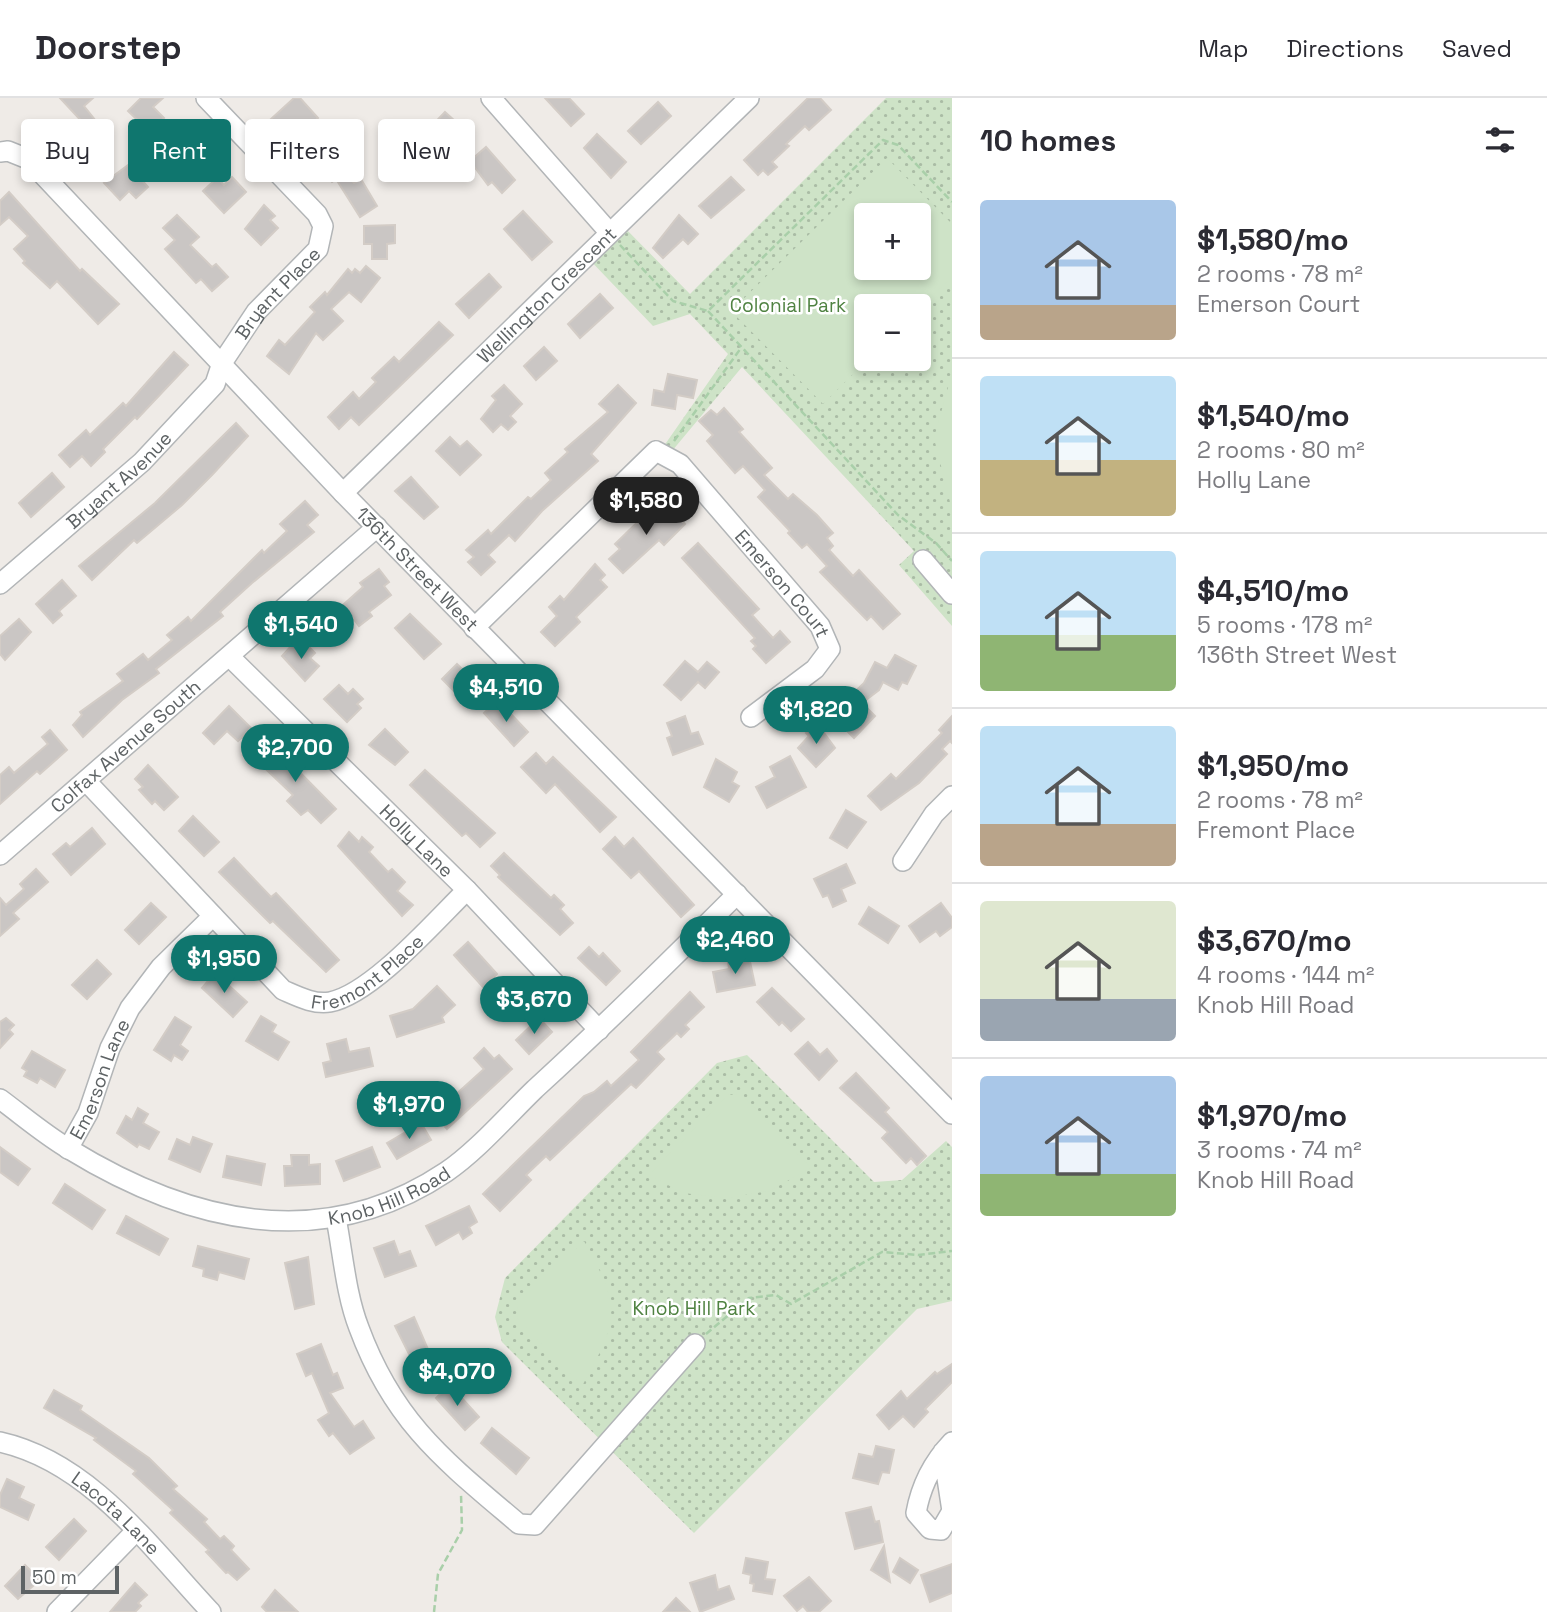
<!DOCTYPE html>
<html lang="en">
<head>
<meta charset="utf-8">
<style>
  :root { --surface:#fff; --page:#f2f2f3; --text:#2b2b33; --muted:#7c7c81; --line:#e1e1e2; --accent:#0f766e }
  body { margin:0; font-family:"Space Grotesk",sans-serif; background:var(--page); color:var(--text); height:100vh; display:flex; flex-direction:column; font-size:26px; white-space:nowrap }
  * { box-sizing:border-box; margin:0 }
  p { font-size:23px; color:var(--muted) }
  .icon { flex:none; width:38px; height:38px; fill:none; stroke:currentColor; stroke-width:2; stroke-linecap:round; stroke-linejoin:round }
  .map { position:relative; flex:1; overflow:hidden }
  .sheet { display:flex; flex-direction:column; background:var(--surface); width:595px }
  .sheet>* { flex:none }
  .hud { position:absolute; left:21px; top:21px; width:665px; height:63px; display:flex; gap:14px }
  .fabs { position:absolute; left:854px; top:105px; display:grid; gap:14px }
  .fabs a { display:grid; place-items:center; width:77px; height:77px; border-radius:7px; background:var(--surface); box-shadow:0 4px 10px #0003; font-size:35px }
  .scale { position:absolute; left:21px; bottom:18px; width:98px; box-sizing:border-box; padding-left:7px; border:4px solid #5e6365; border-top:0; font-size:19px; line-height:24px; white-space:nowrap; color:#5e6365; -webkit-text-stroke:5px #fff; paint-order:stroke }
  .price { position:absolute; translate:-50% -60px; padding:0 16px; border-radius:24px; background:var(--accent); color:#fff; font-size:23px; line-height:46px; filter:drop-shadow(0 2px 4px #0008) }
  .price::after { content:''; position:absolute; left:50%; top:42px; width:21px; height:16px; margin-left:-10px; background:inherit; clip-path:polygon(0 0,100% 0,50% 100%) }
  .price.selected { background:#222; color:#fff }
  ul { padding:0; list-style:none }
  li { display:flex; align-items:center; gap:21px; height:175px; padding:0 28px }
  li+li { border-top:2px solid var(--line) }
  li span { display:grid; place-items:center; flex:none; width:196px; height:140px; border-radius:7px; color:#555 }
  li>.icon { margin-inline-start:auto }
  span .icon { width:84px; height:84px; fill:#fffc; stroke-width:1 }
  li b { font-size:30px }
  h2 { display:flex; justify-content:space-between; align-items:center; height:84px; padding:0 28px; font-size:30px }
  .tag { padding:0 24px; border-radius:7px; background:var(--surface); box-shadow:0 4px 10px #0003; font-size:24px; line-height:63px }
  .tag.selected { background:var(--accent); color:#fff }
  header { display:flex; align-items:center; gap:42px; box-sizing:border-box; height:98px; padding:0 35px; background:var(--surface); border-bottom:2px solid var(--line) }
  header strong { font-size:33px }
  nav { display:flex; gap:38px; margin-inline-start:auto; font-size:24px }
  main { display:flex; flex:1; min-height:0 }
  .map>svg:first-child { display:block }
  .grass { fill:url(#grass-dots); fill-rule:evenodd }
  .pitch { fill:#cee3c7; fill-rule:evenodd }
  .building { fill:#cac6c4; stroke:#d3ccc6; stroke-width:2 }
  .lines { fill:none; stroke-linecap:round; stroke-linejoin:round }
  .minor-casing { stroke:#b2b5b7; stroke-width:22 }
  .path { stroke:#a9cfa9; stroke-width:2.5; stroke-dasharray:7 3.5; stroke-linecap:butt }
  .minor { stroke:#fff; stroke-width:19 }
  .labels { text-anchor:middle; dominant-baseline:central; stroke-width:5; stroke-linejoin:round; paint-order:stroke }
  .street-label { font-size:19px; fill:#5e6365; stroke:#fff }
  .park-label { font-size:19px; fill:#4f8241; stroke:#fff }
</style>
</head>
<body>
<header>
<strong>Doorstep</strong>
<nav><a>Map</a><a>Directions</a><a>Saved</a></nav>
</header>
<main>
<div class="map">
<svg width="952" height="1514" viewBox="0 0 952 1514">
  <defs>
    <pattern id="grass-dots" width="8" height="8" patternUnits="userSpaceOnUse" patternTransform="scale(1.75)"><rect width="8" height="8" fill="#cee3c7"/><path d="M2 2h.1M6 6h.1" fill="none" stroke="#aabca5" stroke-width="1.8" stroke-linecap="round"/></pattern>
  </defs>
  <rect width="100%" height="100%" fill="#efebe7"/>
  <g class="grass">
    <path d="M886 0H952V528L899 467 914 453 742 269 667 359 659 355 728 256 690 216 653 228 585 157 619 124 690 196ZM866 117H919V170H866ZM866 208H919V261H866Z"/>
    <polygon points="747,957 874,1084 902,1082 946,1043 952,1049 952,1203 917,1211 694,1435 502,1244 495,1219 505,1180 717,965"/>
  </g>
  <g class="pitch">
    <path d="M887 60 952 126V179L919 211V208H866L868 261 823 306 731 213ZM919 117V170H866V117Z"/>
    <polygon points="952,275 952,412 934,340"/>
    <polygon points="741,996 811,1070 769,1093 727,1100 683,1095 649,1077 728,997"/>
    <path d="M584 1143C622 1211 619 1221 582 1288L518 1221 517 1205Z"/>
  </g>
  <g class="building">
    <polygon points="60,0 93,0 84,8 100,28 95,32 108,48 95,59 88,51 78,58 68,45 87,29"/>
    <polygon points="141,0 163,0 153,9 164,20 150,34 128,13"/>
    <polygon points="294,0 300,0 318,20 305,33 296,24 285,35 271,21"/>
    <polygon points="545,0 569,0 584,16 571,28"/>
    <polygon points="808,0 820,0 831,12 809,32 805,28 786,46 789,48 772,64 777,69 768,77 763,72 758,77 744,62"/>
    <polygon points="658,4 671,18 641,46 628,33"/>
    <polygon points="445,14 456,24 451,28 462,38 447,53 427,33"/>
    <polygon points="187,27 202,42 198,46 205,53 187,71 171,55 183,44 176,37"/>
    <polygon points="597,36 626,64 611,80 584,50"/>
    <polygon points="331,38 350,58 339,69 354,85 361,81 377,108 360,119 336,81 332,84 317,68 321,65 312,56"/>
    <polygon points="486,49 515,82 502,95 492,84 488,87 470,63"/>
    <polygon points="128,67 148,89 136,100 129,93 120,102 104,85"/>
    <polygon points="232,79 246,94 224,115 203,93 217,80 224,87"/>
    <polygon points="731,79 744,92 711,120 699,108"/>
    <polygon points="9,94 80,173 82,171 119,206 98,226 57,183 50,190 23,165 25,163 14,151 28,138 9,119 0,127 0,103"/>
    <polygon points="264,107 275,118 270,122 278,130 261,147 245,131"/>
    <polygon points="523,113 552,144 532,162 504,131"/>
    <polygon points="177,117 199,139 190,147 212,169 216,166 228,179 212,193 201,181 196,185 165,151 175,142 163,130"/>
    <polygon points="679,117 698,136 688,146 683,141 663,160 653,150"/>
    <polygon points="395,127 395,145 387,146 387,161 372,161 372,146 364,146 364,128"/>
    <polygon points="366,168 380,180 361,204 349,194 331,211 343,223 323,242 316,235 289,276 267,258 279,242 285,247 315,214 310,209 325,194 327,197 348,171 352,175 355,171 360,175"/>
    <polygon points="489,176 501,189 469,220 456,206"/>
    <polygon points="600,196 613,210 580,240 568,226"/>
    <polygon points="439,224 453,237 359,327 351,319 339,331 328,319 353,294 359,301 376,284 372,280 394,259 399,264"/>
    <polygon points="544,249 557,263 536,282 524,268"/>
    <polygon points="174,254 188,267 137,321 135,319 103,351 105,354 91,368 82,358 70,369 59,357 86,332 90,337 123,305 126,308"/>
    <polygon points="668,276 697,282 693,300 677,297 675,311 652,307 654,292 664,294"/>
    <polygon points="504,287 522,306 510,318 516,324 508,332 501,326 493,334 481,321 496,302 492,298"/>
    <polygon points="618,287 636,305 591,356 598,363 542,413 515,443 509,437 488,457 495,464 481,477 468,464 474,459 466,452 488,432 491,436 528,399 531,401 551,382 545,375 568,354 565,351 608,314 599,306"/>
    <polygon points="724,310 743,331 739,334 772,370 764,377 788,401 793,396 817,417 833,435 827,440 833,448 829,452 853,478 859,472 900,516 883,531 871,518 867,522 820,474 827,468 807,446 802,450 788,435 790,433 758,399 765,392 743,368 735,375 707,343 713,337 699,323 711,312 717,317"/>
    <polygon points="236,325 248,338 212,377 182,407 137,445 134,442 92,482 79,468 155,405"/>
    <polygon points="450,339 460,349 467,343 481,357 460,377 436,353"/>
    <polygon points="52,375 64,389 31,419 19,405"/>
    <polygon points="411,379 438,409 424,421 395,393"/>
    <polygon points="305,403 318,417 307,427 314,434 252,485 220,514 223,518 156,571 159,575 122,602 83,639 73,627 82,617 80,614 123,583 117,576 143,556 148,562 172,542 167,537 188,519 191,523 262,452 264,455 287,433 280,426"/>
    <polygon points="679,410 687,418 682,423 685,426 664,447 659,442 623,475 609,461 620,451 615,446 651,411 660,420 664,416 668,420"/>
    <polygon points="698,445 759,511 752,517 773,540 780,533 790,544 766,565 753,551 756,548 751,543 755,540 682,460"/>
    <polygon points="595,466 605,477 600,482 607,489 576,519 580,524 555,548 541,534 557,518 549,509 560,498 564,502"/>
    <polygon points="379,471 389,484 384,488 391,497 369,514 372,518 359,528 343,507 363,489 360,485"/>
    <polygon points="62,482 76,498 59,513 62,517 53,525 36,506"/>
    <polygon points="410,516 441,546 424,561 395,530"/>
    <polygon points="19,521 31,534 5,562 0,556 0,538"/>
    <polygon points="294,545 302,552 307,547 315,555 310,560 319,568 305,583 282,558"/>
    <polygon points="895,557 916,568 907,586 902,584 898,592 883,584 879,592 862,605 875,618 854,640 839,625 852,612 844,604 864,585 875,564 887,570"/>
    <polygon points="685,563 698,574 707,564 719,574 705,590 698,584 681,602 664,587"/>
    <polygon points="457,566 481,590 470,601 461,592 457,596 442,581"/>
    <polygon points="339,587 348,596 353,591 363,601 357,606 361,610 347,624 324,601"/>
    <polygon points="495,605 505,616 508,613 528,634 514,648 484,615"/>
    <polygon points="229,608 251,630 238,643 227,633 214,646 203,635"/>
    <polygon points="685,618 691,636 698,634 703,646 673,657 667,640 672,638 667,625"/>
    <polygon points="952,618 952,645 950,643 942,651 947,656 919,685 881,712 868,698 891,676 896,681 942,635 939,632"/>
    <polygon points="816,624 835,650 816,669 798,650 809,638 806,635"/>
    <polygon points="385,631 408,654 395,667 369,647"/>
    <polygon points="50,632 67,652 40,676 37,673 0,706 0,677 9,669 14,675 48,646 42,639"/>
    <polygon points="269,643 336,711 321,725 308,712 301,717 287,703 293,697 253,659"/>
    <polygon points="536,655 546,666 553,659 616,719 600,734 555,686 546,695 521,669"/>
    <polygon points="790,658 806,689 767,710 756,689 775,679 770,669"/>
    <polygon points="716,661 737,674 732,684 739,688 729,704 704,689"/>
    <polygon points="148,667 178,699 164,712 155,703 152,706 139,692 143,689 135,681"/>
    <polygon points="425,672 495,735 480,749 466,735 462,738 410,687"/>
    <polygon points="846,712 866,724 847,750 830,740"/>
    <polygon points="193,718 219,744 204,758 179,733"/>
    <polygon points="92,730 105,746 71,777 53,756 66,745 70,749"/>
    <polygon points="349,734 359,744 362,739 373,749 369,754 388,774 392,771 405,784 397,793 413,807 402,818 338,748"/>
    <polygon points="615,739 624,749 633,740 694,807 681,819 639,773 631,780 603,751"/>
    <polygon points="504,755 551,800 554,797 564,807 560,811 573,825 560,837 498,779 500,777 491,768"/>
    <polygon points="234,760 271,799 276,795 339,862 326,874 273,823 270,825 219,774"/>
    <polygon points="846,766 855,785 841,791 846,803 833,809 828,797 823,799 814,781"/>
    <polygon points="36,771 48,784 13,815 19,821 0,838 0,800 6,807 24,791 20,786"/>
    <polygon points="151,805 166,819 139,846 125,832"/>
    <polygon points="941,805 952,820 952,829 940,838 936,833 920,844 909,828"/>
    <polygon points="869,809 899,828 888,845 859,826"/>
    <polygon points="468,844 497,876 483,889 454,857"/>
    <polygon points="589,849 599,859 603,855 620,873 606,887 578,860"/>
    <polygon points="749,859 755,887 717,894 713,874 729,871 728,863"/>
    <polygon points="97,862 111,876 87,901 72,887"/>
    <polygon points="215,875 247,904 233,919 202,890"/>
    <polygon points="437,888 455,907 442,919 444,924 397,939 390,918 413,911"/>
    <polygon points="772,890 804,921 791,933 782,924 779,927 757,904"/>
    <polygon points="690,894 704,909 685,927 689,931 681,939 677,935 657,954 664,961 636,990 631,986 550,1062 546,1058 526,1077 531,1082 500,1113 483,1096 584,998 594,994 607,983 611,988 639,962 631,954"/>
    <polygon points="261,918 276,927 272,934 289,944 278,962 246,943"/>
    <polygon points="175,919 191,929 180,947 188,953 182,962 174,957 171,963 154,952"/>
    <polygon points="6,920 14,927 9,932 13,936 0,950 0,924"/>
    <polygon points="539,920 552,934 529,956 516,942"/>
    <polygon points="346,941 349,954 369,950 373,968 326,979 323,965 331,963 327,946"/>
    <polygon points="808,944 820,957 827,951 837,963 819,982 795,956"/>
    <polygon points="484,950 494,961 499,957 512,971 447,1031 434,1016 484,971 474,960"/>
    <polygon points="32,953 65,972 55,989 40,980 37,985 24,978 27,973 22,970"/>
    <polygon points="856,975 889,1010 885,1014 926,1058 917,1067 911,1060 906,1065 882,1040 888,1034 840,990"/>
    <polygon points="138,1010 148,1016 143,1025 159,1034 149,1051 139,1046 137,1049 117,1035 126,1018 132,1022"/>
    <polygon points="421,1025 431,1042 397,1061 387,1045"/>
    <polygon points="193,1039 212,1046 200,1074 169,1061 177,1041 190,1047"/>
    <polygon points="0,1049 30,1071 18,1087 0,1074"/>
    <polygon points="372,1049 380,1069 344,1083 336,1063"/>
    <polygon points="291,1057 309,1057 309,1067 320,1066 320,1086 285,1088 284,1068 292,1068"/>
    <polygon points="227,1058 265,1066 261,1087 223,1079"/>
    <polygon points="65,1086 105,1112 92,1131 53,1105"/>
    <polygon points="469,1108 477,1124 469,1129 472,1135 463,1141 459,1134 436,1147 426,1128"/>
    <polygon points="126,1118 168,1141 159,1157 117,1135"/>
    <polygon points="394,1143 399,1157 410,1153 416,1168 385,1179 374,1150"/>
    <polygon points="198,1148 249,1161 244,1181 219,1174 217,1182 203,1178 204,1171 193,1168"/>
    <polygon points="308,1159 314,1206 295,1211 285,1165"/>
    <polygon points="414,1219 433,1263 416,1270 395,1228"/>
    <polygon points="321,1246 333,1277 337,1275 343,1290 330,1295 354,1329 363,1323 374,1340 350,1356 333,1335 329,1338 318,1322 329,1315 312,1275 306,1278 297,1256"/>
    <polygon points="952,1266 952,1284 925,1311 928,1314 914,1329 903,1318 889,1331 877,1317 901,1293 907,1301 935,1274 937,1276"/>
    <polygon points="450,1287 479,1319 465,1332 436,1300"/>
    <polygon points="54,1292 82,1308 80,1312 149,1360 177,1388 173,1391 207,1421 204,1424 220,1441 224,1438 234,1448 231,1452 249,1471 237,1482 228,1474 226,1475 206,1454 209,1452 170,1415 173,1412 133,1376 136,1373 94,1342 96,1340 44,1310"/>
    <polygon points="492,1330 529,1360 516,1376 481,1345"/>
    <polygon points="876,1348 894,1352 889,1375 882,1374 878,1386 853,1380 859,1356 873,1359"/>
    <polygon points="7,1381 24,1389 19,1400 34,1407 28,1422 0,1409 0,1397"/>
    <polygon points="871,1409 875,1424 879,1423 883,1444 855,1451 846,1415"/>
    <polygon points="74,1421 86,1433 59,1462 46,1449"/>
    <polygon points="884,1448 890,1484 871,1472"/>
    <polygon points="746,1460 768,1464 765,1481 775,1482 772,1496 753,1493 754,1486 750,1485 751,1477 743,1475"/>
    <polygon points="900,1460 918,1472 910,1485 893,1474"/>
    <polygon points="952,1466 952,1495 930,1504 921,1477"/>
    <polygon points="25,1467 40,1482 18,1501 5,1488"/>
    <polygon points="715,1477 718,1492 729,1488 734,1501 700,1514 690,1485"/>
    <polygon points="809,1479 831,1503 819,1514 808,1514 803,1508 797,1513 784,1498"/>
    <polygon points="135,1485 147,1497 138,1505 141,1508 135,1514 110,1514"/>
    <polygon points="275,1492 298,1514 267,1514 262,1509"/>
    <polygon points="676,1500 690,1514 663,1514"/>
  </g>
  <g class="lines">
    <g class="minor-casing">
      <g id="minor">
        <polyline points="491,0 609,134"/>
        <path id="s1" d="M0 54 8 53 28 61 343 395 952 1016"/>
        <path id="s2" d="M343 395 749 0"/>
        <polyline points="923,462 952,496"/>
        <path id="s3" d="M0 486 142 364 215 286 222 265 256 214 318 151 323 128 317 116 206 0"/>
        <path id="s4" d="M474 530 656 353 680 366 820 528 830 551 815 571 751 619"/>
        <path id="s5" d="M230 559 467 792 599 932"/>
        <path id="s6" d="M86 683 283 892C297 898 314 907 330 904 372 896 435 823 467 792"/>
        <path id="s7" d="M0 757 377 429"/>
        <polyline points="903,763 934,716 952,698"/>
        <path id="s8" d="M0 1001C23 1018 45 1037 69 1051 188 1124 322 1157 446 1074 477 1053 508 1017 535 991 604 928 671 862 737 796"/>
        <path id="s9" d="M68 1051 88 1015 110 950 130 910 161 869 213 818"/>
        <path d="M336 1120C343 1156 346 1197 359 1230 394 1325 446 1364 519 1426L535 1427 695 1246"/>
        <path id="s10" d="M0 1344C90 1364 151 1450 211 1514"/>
        <path d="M943 1354 952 1413 941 1432 930 1431 916 1415C921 1387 932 1365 952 1344"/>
        <polyline points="57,1514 135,1434"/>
      </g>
    </g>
    <g class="path">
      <polyline points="620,147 673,203 708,213 883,42 898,47 952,104"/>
      <polyline points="708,213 898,417 936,445 952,463"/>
      <polyline points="674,343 741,250"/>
      <polyline points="706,1236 749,1200 776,1197 791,1206 882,1154 918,1157 952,1153"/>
      <polyline points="434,1514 438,1476 462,1432 461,1396"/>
    </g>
    <use href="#minor" class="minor"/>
  </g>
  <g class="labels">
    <g class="street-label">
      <text stroke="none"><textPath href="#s3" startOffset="406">Bryant Place</textPath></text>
      <text stroke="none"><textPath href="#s2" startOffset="284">Wellington Crescent</textPath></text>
      <text stroke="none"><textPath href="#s3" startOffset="158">Bryant Avenue</textPath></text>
      <text stroke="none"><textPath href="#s1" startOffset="595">136th Street West</textPath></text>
      <text stroke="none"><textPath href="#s4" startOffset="439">Emerson Court</textPath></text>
      <text stroke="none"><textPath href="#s7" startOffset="166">Colfax Avenue South</textPath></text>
      <text stroke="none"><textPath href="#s5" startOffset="262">Holly Lane</textPath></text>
      <text stroke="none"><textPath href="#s6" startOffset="383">Fremont Place</textPath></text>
      <text stroke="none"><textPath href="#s9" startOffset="77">Emerson Lane</textPath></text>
      <text stroke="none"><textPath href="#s8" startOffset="424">Knob Hill Road</textPath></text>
      <text stroke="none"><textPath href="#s10" startOffset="138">Lacota Lane</textPath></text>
    </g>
    <g class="park-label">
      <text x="788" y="207">Colonial Park</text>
      <text x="694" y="1210">Knob Hill Park</text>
    </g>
  </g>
</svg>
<div class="fabs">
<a>+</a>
<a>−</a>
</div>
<div class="scale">50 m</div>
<b class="price selected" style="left:646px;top:439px">$1,580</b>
<b class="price" style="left:301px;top:563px">$1,540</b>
<b class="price" style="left:506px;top:626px">$4,510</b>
<b class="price" style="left:816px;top:648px">$1,820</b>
<b class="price" style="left:295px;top:686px">$2,700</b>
<b class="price" style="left:735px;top:878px">$2,460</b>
<b class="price" style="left:224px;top:897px">$1,950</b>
<b class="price" style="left:534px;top:938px">$3,670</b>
<b class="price" style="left:409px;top:1043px">$1,970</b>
<b class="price" style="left:457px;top:1310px">$4,070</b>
<div class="hud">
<a class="tag">Buy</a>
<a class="tag selected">Rent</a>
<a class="tag">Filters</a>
<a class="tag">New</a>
</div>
</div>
<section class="sheet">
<h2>10 homes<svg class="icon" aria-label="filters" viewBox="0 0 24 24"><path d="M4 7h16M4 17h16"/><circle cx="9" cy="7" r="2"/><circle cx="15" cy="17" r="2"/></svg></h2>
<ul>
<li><span style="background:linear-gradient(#a9c7e8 75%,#b9a48a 0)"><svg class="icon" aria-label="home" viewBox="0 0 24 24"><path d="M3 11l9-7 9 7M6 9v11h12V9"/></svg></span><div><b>$1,580/mo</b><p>2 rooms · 78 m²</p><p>Emerson Court</p></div></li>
<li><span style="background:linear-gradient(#bfe0f5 60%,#c2b280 0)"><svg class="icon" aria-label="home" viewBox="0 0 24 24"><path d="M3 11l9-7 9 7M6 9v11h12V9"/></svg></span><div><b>$1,540/mo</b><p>2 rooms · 80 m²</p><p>Holly Lane</p></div></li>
<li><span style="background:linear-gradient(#bfe0f5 60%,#8fb573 0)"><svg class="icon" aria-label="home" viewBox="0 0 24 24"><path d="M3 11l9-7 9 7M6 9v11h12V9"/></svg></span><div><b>$4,510/mo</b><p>5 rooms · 178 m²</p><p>136th Street West</p></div></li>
<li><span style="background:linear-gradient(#bfe0f5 70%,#b9a48a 0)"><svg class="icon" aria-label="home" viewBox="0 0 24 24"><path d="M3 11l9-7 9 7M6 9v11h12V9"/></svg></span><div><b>$1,950/mo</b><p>2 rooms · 78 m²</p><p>Fremont Place</p></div></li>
<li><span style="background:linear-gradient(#dfe7d0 70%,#9aa5b1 0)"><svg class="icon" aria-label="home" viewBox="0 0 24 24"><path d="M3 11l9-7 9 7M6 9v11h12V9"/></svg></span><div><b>$3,670/mo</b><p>4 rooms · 144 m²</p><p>Knob Hill Road</p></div></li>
<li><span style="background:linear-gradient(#a9c7e8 70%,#8fb573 0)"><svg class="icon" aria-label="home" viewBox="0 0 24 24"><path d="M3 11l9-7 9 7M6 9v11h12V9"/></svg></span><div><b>$1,970/mo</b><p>3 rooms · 74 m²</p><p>Knob Hill Road</p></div></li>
</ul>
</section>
</main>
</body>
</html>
